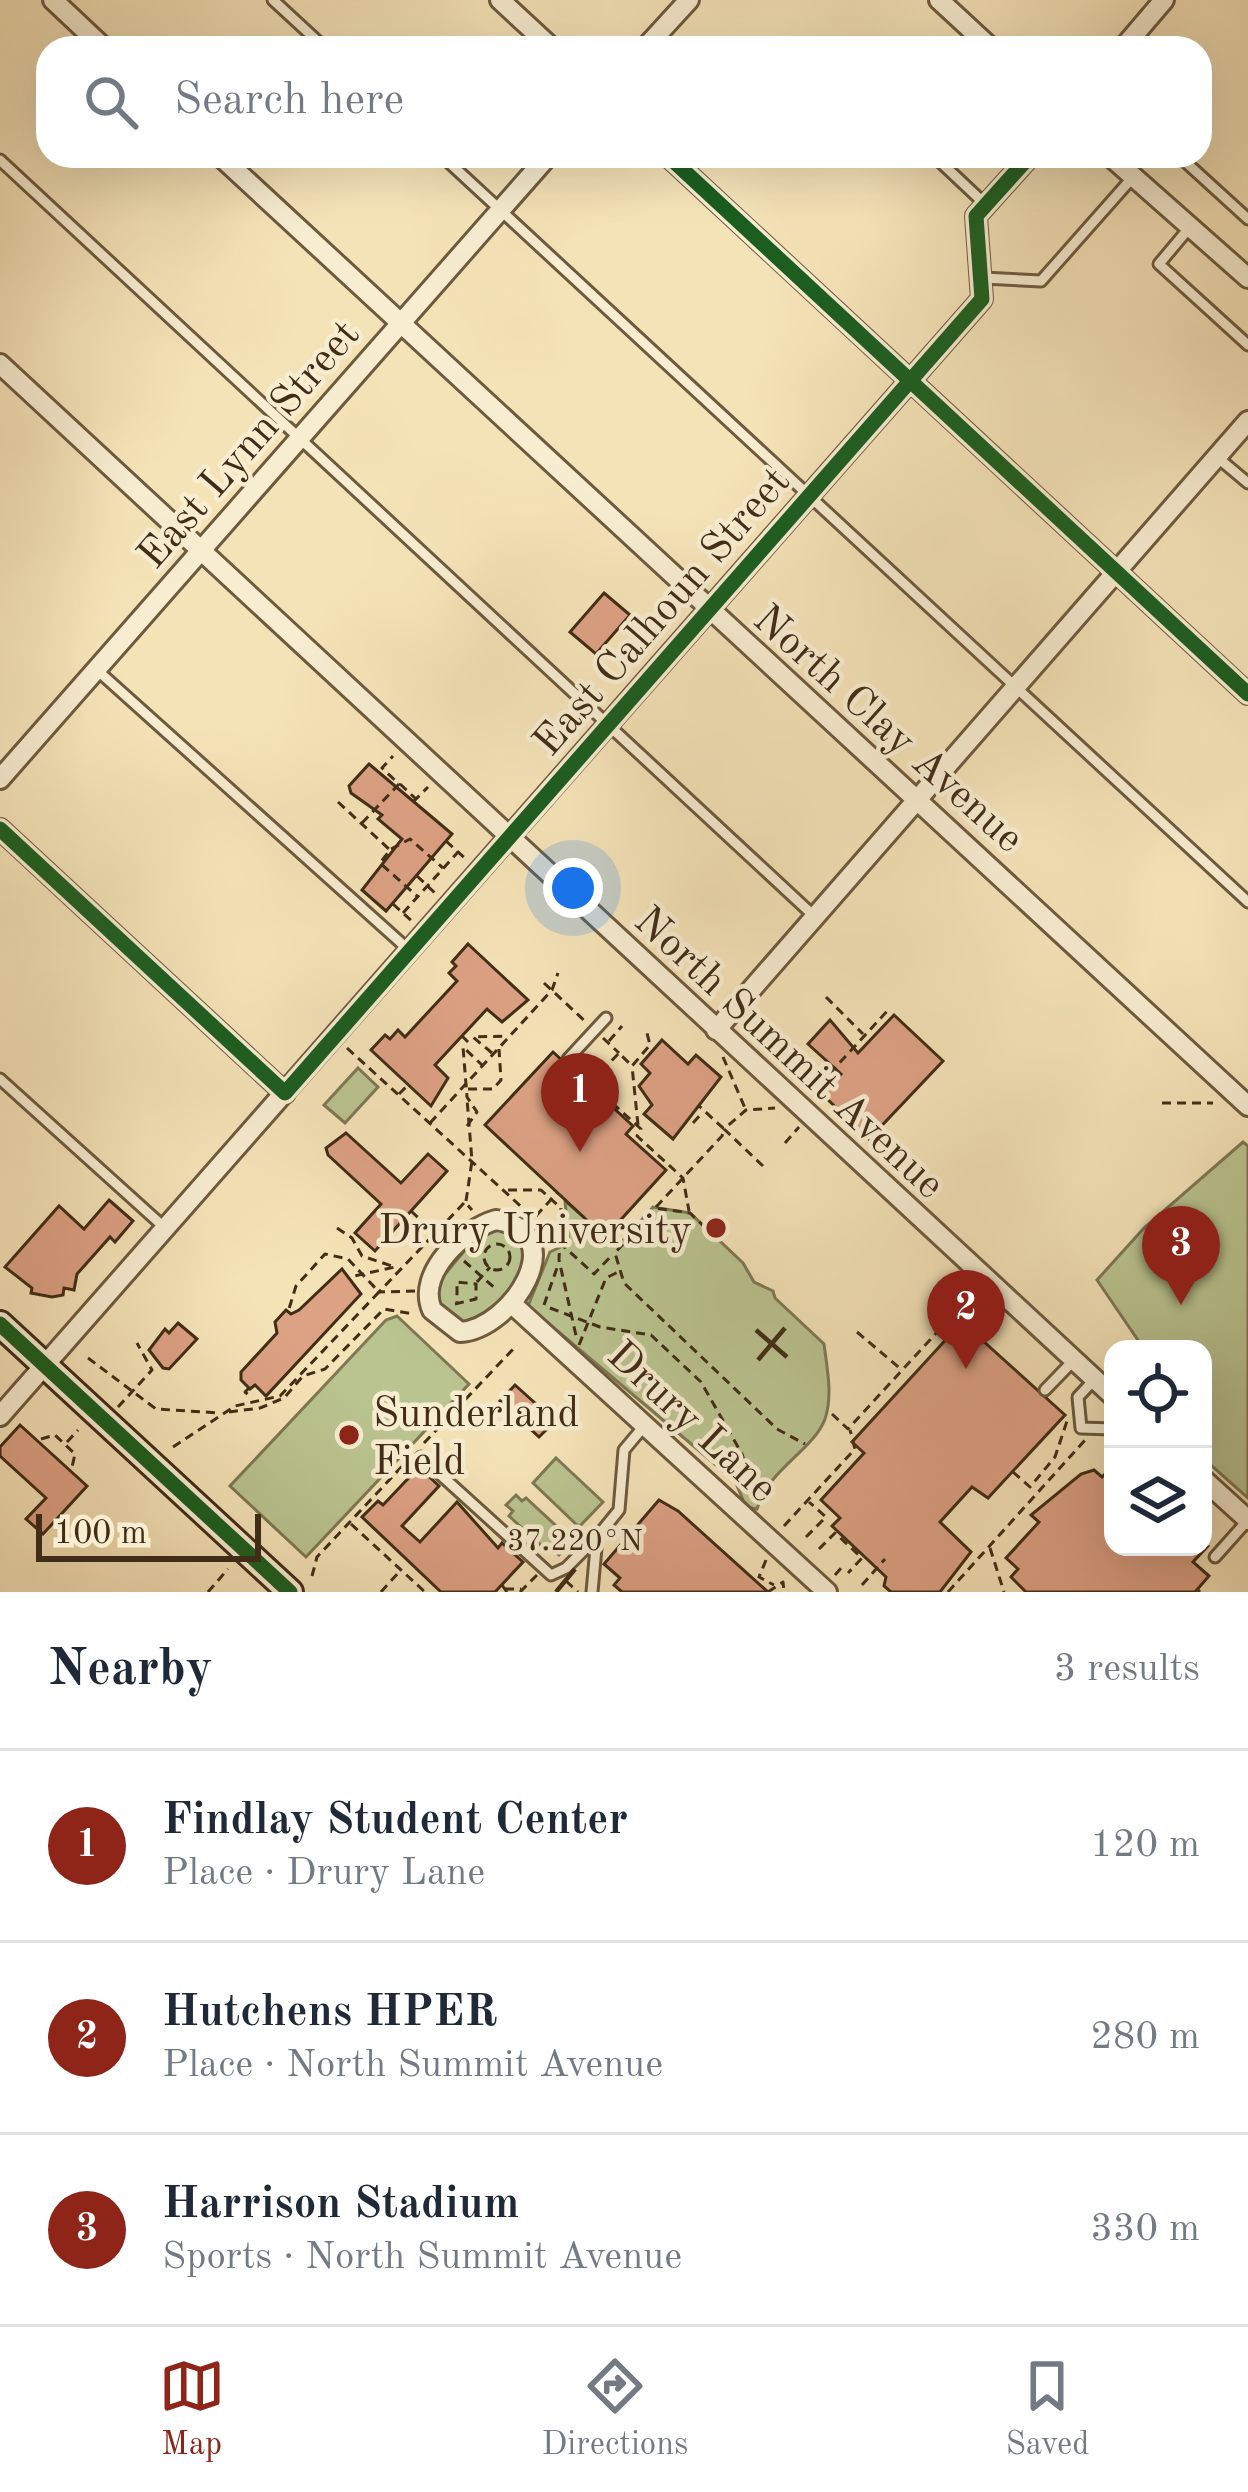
<!DOCTYPE html>
<meta charset="utf-8">
<style>
body{margin:0;font-family:"Old Standard TT",serif;background:#f2f2f3;color:#1f2937}
.controls{position:absolute;right:36px;bottom:36px;display:grid;overflow:hidden;border-radius:24px;box-shadow:0 12px 48px #0002}
.controls button{width:108px;height:108px;display:grid;place-items:center;padding:0;border:0;border-bottom:3px solid #e0e1e3;background:#fff;color:#1f2937;font:60px sans-serif}
.scale{position:absolute;left:36px;bottom:30px;width:225px;box-sizing:border-box;padding-left:12px;border:6px solid #412d17;border-top:0;font-size:33px;line-height:42px;white-space:nowrap;color:#412d17;-webkit-text-stroke:9px #f8edd1;paint-order:stroke}
.you{position:absolute;left:573px;top:888px;width:42px;height:42px;margin:-30px;border:9px solid #fff;border-radius:50%;background:#1a73e8;box-shadow:0 0 0 18px #1a73e833}
.badge{display:grid;place-items:center;width:78px;height:78px;border-radius:50%;background:#8f2418;color:#fff;font-size:39px;font-weight:700}
.pin{position:absolute;translate:-50% -99px;filter:drop-shadow(0 3px 6px #0008)}
.pin::after{content:'';position:absolute;top:63px;width:42px;height:36px;background:inherit;clip-path:polygon(0 0,100% 0,50% 100%)}
.list{margin:0;padding:0;list-style:none}
h2{display:flex;justify-content:space-between;align-items:center;height:156px;margin:0;padding:0 48px;font-size:51px}
h2 small{font-size:39px;font-weight:400;color:#747a83}
.list li{display:grid;grid-template-columns:78px 1fr auto;gap:36px;align-items:center;box-sizing:border-box;height:192px;padding:0 48px;border-top:3px solid #e0e1e3}
.list b{display:block;font-size:45px;white-space:nowrap}
.list p{margin:0;font-size:39px;white-space:nowrap;color:#747a83}
.list em{font-size:39px;font-style:normal;color:#747a83}
.icon{flex:none;width:66px;height:66px;fill:none;stroke:currentColor;stroke-width:2;stroke-linecap:round;stroke-linejoin:round}
.map{position:relative;flex:none;width:1248px;height:1592px;overflow:hidden}
.search{position:absolute;background:#fff;box-shadow:0 12px 48px #0002;left:36px;right:36px;top:36px;height:132px;display:flex;align-items:center;gap:30px;box-sizing:border-box;padding:0 42px;border-radius:36px;color:#747a83;font-size:45px}
.sheet{height:732px;background:#fff}
nav{display:flex;justify-content:space-around;align-items:center;box-sizing:border-box;height:168px;border-top:3px solid #e0e1e3;background:#fff;font-size:33px;color:#747a83}
nav a{display:grid;justify-items:center;gap:6px}
nav .on{color:#8f2418}
.map>svg:first-child{display:block}
.green{fill:#bac490;stroke:#7e7854;stroke-width:3}
.building{fill:#dda184;stroke:#412d17;stroke-width:3}
.lines{fill:none;stroke-linecap:round;stroke-linejoin:round}
.service-casing{stroke:#6e5a3f;stroke-width:15}
.minor-casing{stroke:#6e5a3f;stroke-width:24}
.secondary-casing{stroke:#412d17;stroke-width:30}
.path{stroke:#412d17;stroke-width:3;stroke-dasharray:9 6;stroke-linecap:butt}
.service{stroke:#f8edd1;stroke-width:9}
.minor{stroke:#f8edd1;stroke-width:18}
.secondary{stroke:#f8edd1;stroke-width:24}
.path-bridge{stroke:#412d17;stroke-width:3;stroke-dasharray:9 6;stroke-linecap:butt}
.cycleway-casing{stroke:#f8edd1;stroke-width:22}
.cycleway{stroke:#1b5e20;stroke-width:15}
.ticks{fill:none;stroke:#412d17;stroke-width:4.5}
.poi-dot{fill:#8f2418;stroke:#f8edd1;stroke-width:4.5}
.labels{text-anchor:middle;stroke-width:9;stroke-linejoin:round;paint-order:stroke}
.street-label{font-size:42px;fill:#412d17;stroke:#f8edd1}
.poi-label{font-size:42px;fill:#412d17;stroke:#f8edd1;text-anchor:end}
.ticks-label{font-size:30px;text-anchor:middle;fill:#412d17;stroke:#f8edd1;stroke-width:9;stroke-linejoin:round;paint-order:stroke}
</style>
<div class="map">
<svg width="1248" height="1592" viewBox="0 0 1248 1592">
<rect width="100%" height="100%" fill="#f5e3b8"/>
<filter id="stains"><feTurbulence type="fractalNoise" baseFrequency=".00167" numOctaves="4"/><feColorMatrix values="0 0 0 0 .2 0 0 0 0 .09 0 0 0 0 .02 0 0 0 .5 -.17"/></filter>
<radialGradient id="worn" r=".72"><stop offset=".6" stop-color="#630" stop-opacity="0"/><stop offset="1" stop-color="#630" stop-opacity=".3"/></radialGradient>
<g class="green">
<polygon points="358,1068 378,1087 345,1123 324,1105"/>
<polygon points="1243,1142 1248,1146 1248,1498 1203,1458 1203,1349 1144,1349 1097,1280 1144,1228"/>
<path d="M565,1201L618,1246L653,1207L690,1213L743,1263L754,1282L773,1291L775,1298L824,1344C827,1368 833,1395 825,1419C813,1451 768,1469 757,1509L746,1507L735,1481L528,1306L550,1252L569,1243Z"/>
<path d="M492,1227L512,1230L527,1247C520,1284 497,1313 460,1323L440,1310L435,1286L477,1236Z"/>
<polygon points="397,1316 469,1384 306,1557 230,1486 386,1320"/>
<polygon points="556,1458 603,1502 579,1527 533,1483"/>
<polygon points="516,1495 522,1501 526,1498 565,1534 562,1538 568,1545 559,1555 552,1549 548,1552 509,1516 513,1511 506,1505"/>
</g>
<g class="building">
<polygon points="604,593 630,615 596,654 570,632"/>
<polygon points="369,764 452,834 386,911 362,890 402,839 378,819 382,815 351,793 349,786"/>
<polygon points="468,944 528,1000 502,1022 487,1009 435,1065 448,1078 431,1106 371,1050 385,1035 390,1039 398,1030 405,1037 457,981 449,973 456,966 452,962"/>
<polygon points="894,1015 943,1061 869,1139 822,1094 841,1074 808,1044 830,1020 858,1053"/>
<polygon points="662,1040 688,1064 696,1055 721,1077 673,1139 644,1114 652,1105 639,1086 650,1073 641,1064"/>
<polygon points="553,1052 633,1126 626,1134 666,1170 605,1237 485,1125"/>
<polygon points="346,1133 401,1183 428,1154 447,1171 375,1251 355,1233 381,1204 328,1155 326,1148"/>
<polygon points="109,1200 133,1221 115,1242 110,1237 77,1274 74,1290 64,1288 63,1295 52,1297 31,1293 32,1288 5,1267 59,1206 84,1229"/>
<polygon points="342,1269 361,1294 266,1396 255,1385 250,1389 241,1380 241,1372 277,1333 275,1322 286,1310 291,1314 299,1310"/>
<polygon points="962,1322 1065,1415 988,1498 972,1487 940,1522 971,1552 940,1592 891,1592 884,1586 886,1577 832,1526 840,1518 821,1500 864,1453 852,1442"/>
<polygon points="178,1323 197,1339 169,1369 163,1368 149,1350 165,1329 169,1333"/>
<polygon points="515,1385 555,1421 539,1437 500,1401"/>
<polygon points="20,1425 87,1486 43,1534 26,1519 46,1498 0,1456 0,1447"/>
<polygon points="1113,1466 1113,1547 1207,1547 1193,1562 1209,1576 1195,1592 1026,1592 1011,1577 1018,1569 1006,1558 1039,1522 1031,1515 1081,1474 1094,1470 1102,1477"/>
<polygon points="419,1467 439,1486 402,1526 420,1542 457,1502 498,1548 502,1543 523,1562 495,1592 441,1592 362,1517 378,1501 383,1505"/>
<polygon points="659,1500 678,1511 768,1592 622,1592 614,1585 620,1578 604,1564"/>
</g>
<g class="lines">
<defs>
<g id="service">
<polyline points="273,0 325,48"/>
<polyline points="442,156 1248,902"/>
<polyline points="934,156 986,205"/>
<polyline points="1179,156 1248,219"/>
<polyline points="0,160 814,916"/>
<polyline points="1190,227 1159,264 1248,345"/>
<polyline points="983,278 1041,281 1133,177"/>
<polyline points="1217,457 1248,483"/>
<polyline points="97,670 410,951"/>
<polyline points="568,1059 606,1018"/>
<polyline points="0,1079 165,1228"/>
<polyline points="1095,1379 1078,1397 1081,1428 1113,1429"/>
<polyline points="1045,1390 1074,1360"/>
<polyline points="421,1457 551,1575 566,1568 597,1537"/>
<polyline points="1215,1557 1248,1520"/>
<polyline points="592,1592 597,1537 619,1510 624,1450 645,1425"/>
</g>
<g id="minor">
<polyline points="53,0 104,48"/>
<polyline points="500,0 552,48"/>
<polyline points="939,0 991,48"/>
<polyline points="645,48 689,0"/>
<polyline points="1123,48 1164,0"/>
<polyline points="220,156 1248,1106"/>
<polyline points="668,156 1248,694"/>
<polyline points="1110,156 1248,278"/>
<polyline points="0,364 1113,1396"/>
<polyline points="0,779 548,156"/>
<polyline points="0,829 285,1093"/>
<polyline points="716,1030 1248,421"/>
<path d="M496,1220C574,1232 512,1329 460,1332L432,1310C416,1273 464,1229 496,1220Z"/>
<polyline points="511,1303 827,1592"/>
<polyline points="0,1416 982,299 976,216 1030,156"/>
<polyline points="1203,1479 1248,1520"/>
</g>
<polyline id="secondary" points="0,1324 290,1592"/>
</defs>
<use href="#service" class="service-casing"/>
<use href="#minor" class="minor-casing"/>
<use href="#secondary" class="secondary-casing"/>
<g class="path">
<polyline points="400,784 416,799"/>
<polyline points="338,802 390,850 380,863 418,897"/>
<polyline points="413,802 428,787"/>
<polyline points="362,823 399,784 382,768 393,756"/>
<polyline points="446,841 468,861"/>
<polyline points="391,849 410,839 443,868"/>
<polyline points="417,876 437,895"/>
<polyline points="393,904 413,922"/>
<polyline points="403,913 458,852"/>
<polyline points="544,983 587,1023"/>
<polyline points="826,997 863,1034"/>
<polyline points="462,1036 468,1042"/>
<polyline points="603,1038 619,1053"/>
<polyline points="609,1041 622,1026"/>
<polyline points="347,1048 526,1211"/>
<polyline points="492,1053 473,1037 508,1036"/>
<polyline points="723,1057 745,1108"/>
<polyline points="800,1081 832,1071 890,1008"/>
<polyline points="591,1082 619,1053 630,1064"/>
<polyline points="590,1083 641,1129 637,1136 683,1178 689,1211"/>
<polyline points="468,1089 493,1089 501,1080 499,1049"/>
<polyline points="399,1094 408,1085"/>
<polyline points="1162,1103 1213,1103"/>
<polyline points="430,1123 552,990 558,973"/>
<polyline points="693,1123 703,1112"/>
<polyline points="638,1125 632,1066 650,1045 646,1029"/>
<polyline points="467,1126 477,1112 467,1097 463,1047 482,1065"/>
<polyline points="785,1143 799,1127"/>
<polyline points="763,1166 724,1129 746,1110 775,1108"/>
<polyline points="508,1190 541,1190 561,1208 559,1260 577,1340"/>
<polyline points="466,1201 472,1161 467,1099"/>
<polyline points="656,1207 722,1136 724,1129 698,1105"/>
<polyline points="411,1211 440,1238"/>
<polyline points="537,1222 594,1274 613,1254"/>
<polyline points="337,1228 352,1238 362,1256 395,1267 350,1277"/>
<polyline points="727,1233 719,1241 690,1213 655,1208 615,1253 624,1283 777,1429 805,1444"/>
<circle cx="497" cy="1257" r="13"/>
<polyline points="464,1261 497,1290"/>
<polyline points="965,1280 966,1300"/>
<polyline points="477,1282 490,1267"/>
<polyline points="415,1291 379,1292 465,1202 472,1210"/>
<polyline points="455,1304 476,1299 476,1284 457,1282 457,1302"/>
<polyline points="544,1305 558,1265"/>
<polyline points="550,1308 600,1327 651,1335 701,1382 742,1454 753,1489"/>
<polyline points="857,1332 902,1370"/>
<polyline points="579,1345 606,1278 618,1272"/>
<polyline points="88,1358 156,1409 220,1413"/>
<polyline points="249,1388 245,1392 252,1398"/>
<polyline points="118,1407 152,1370 137,1343"/>
<polyline points="229,1412 260,1408 284,1398 303,1376 325,1369 384,1309 414,1314"/>
<polyline points="832,1414 848,1429 974,1292"/>
<polyline points="41,1439 55,1435 75,1454 72,1467"/>
<polyline points="67,1442 78,1430"/>
<polyline points="424,1443 517,1345"/>
<polyline points="173,1447 235,1406 280,1396 379,1292 348,1259 325,1254 296,1286 288,1312"/>
<polyline points="1013,1472 1030,1487 1055,1457 1067,1421"/>
<polyline points="351,1524 425,1592"/>
<polyline points="784,1526 855,1449 850,1430"/>
<polyline points="806,1537 826,1517 809,1502"/>
<polyline points="990,1548 1004,1592"/>
<polyline points="819,1549 835,1533 862,1558 848,1573"/>
<polyline points="766,1560 759,1577 774,1585"/>
<polyline points="835,1575 842,1567"/>
<polyline points="312,1576 317,1557 409,1459"/>
<polyline points="566,1581 578,1592"/>
<polyline points="502,1585 507,1592"/>
<polyline points="862,1585 885,1559"/>
<polyline points="505,1589 521,1589"/>
<polyline points="1197,1589 1200,1592"/>
<polyline points="208,1592 228,1569"/>
<polyline points="381,1592 399,1572"/>
<polyline points="520,1592 537,1575"/>
<polyline points="768,1592 783,1582 784,1592"/>
<polyline points="948,1592 1086,1439"/>
</g>
<use href="#service" class="service"/>
<use href="#minor" class="minor"/>
<use href="#secondary" class="secondary"/>
<polyline class="path-bridge" points="536,1216 557,1193"/>
<defs>
<g id="cycleway">
<polyline points="668,156 1248,694"/>
<polyline points="0,829 285,1093 982,299 976,216 1030,156"/>
<polyline points="0,1324 290,1592"/>
</g>
</defs>
<use href="#cycleway" class="cycleway-casing"/>
<use href="#cycleway" class="cycleway"/>
</g>
<path class="ticks" d="M756,1330L787,1357M758,1360L785,1328M556,1592L575,1569"/>
<g class="poi-dot">
<circle cx="716" cy="1228" r="12"/>
<circle cx="349" cy="1435" r="12"/>
</g>
<g class="labels">
<g class="street-label">
<text transform="translate(247 443) rotate(-49)" y="15">East Lynn Street</text>
<text transform="translate(660 610) rotate(-49)" y="15">East Calhoun Street</text>
<text transform="translate(890 727) rotate(42)" y="15">North Clay Avenue</text>
<text transform="translate(791 1051) rotate(43)" y="15">North Summit Avenue</text>
<text transform="translate(694 1420) rotate(43)" y="15">Drury Lane</text>
</g>
<g class="poi-label">
<text x="692" y="1243">Drury University</text>
<text x="373" y="1426" text-anchor="start">Sunderland<tspan x="373" dy="48">Field</tspan></text>
</g>
</g>
<g class="ticks-label">
<text x="575" y="1550">37.220°N</text>
</g>
<rect width="100%" height="100%" filter="url(#stains)"/>
<rect width="100%" height="100%" fill="url(#worn)"/>
</svg>
<div class="controls">
<button><svg class="icon" aria-label="locate" viewBox="0 0 24 24"><circle cx="12" cy="12" r="6"/><path d="M12 2v4M12 18v4M2 12h4M18 12h4"/></svg></button>
<button><svg class="icon" aria-label="layers" viewBox="0 0 24 24"><path d="M12 4l9 5-9 5-9-5zM3 14l9 5 9-5"/></svg></button>
</div>
<div class="scale">100 m</div>
<div class="you"></div>
<div class="pin badge" style="left:580px;top:1152px">1</div>
<div class="pin badge" style="left:966px;top:1369px">2</div>
<div class="pin badge" style="left:1181px;top:1305px">3</div>
<div class="search"><svg class="icon" aria-label="search" viewBox="0 0 24 24"><circle cx="10" cy="10" r="6"/><path d="M15 15l6 6"/></svg>Search here</div>
</div>
<section class="sheet">
<h2>Nearby<small>3 results</small></h2>
<ul class="list">
<li><span class="badge">1</span><div><b>Findlay Student Center</b><p>Place · Drury Lane</p></div><em>120 m</em></li>
<li><span class="badge">2</span><div><b>Hutchens HPER</b><p>Place · North Summit Avenue</p></div><em>280 m</em></li>
<li><span class="badge">3</span><div><b>Harrison Stadium</b><p>Sports · North Summit Avenue</p></div><em>330 m</em></li>
</ul>
</section>
<nav>
<a class="on"><svg class="icon" aria-label="map" viewBox="0 0 24 24"><path d="M3 6l6-2 6 2 6-2v14l-6 2-6-2-6 2zM9 4v14M15 6v14"/></svg>Map</a>
<a><svg class="icon" aria-label="directions" viewBox="0 0 24 24"><path d="M12 3l9 9-9 9-9-9zM9 14v-3h6M13 9l2 2-2 2"/></svg>Directions</a>
<a><svg class="icon" aria-label="saved" viewBox="0 0 24 24"><path d="M7 4h10v16l-5-4-5 4z"/></svg>Saved</a>
</nav>
